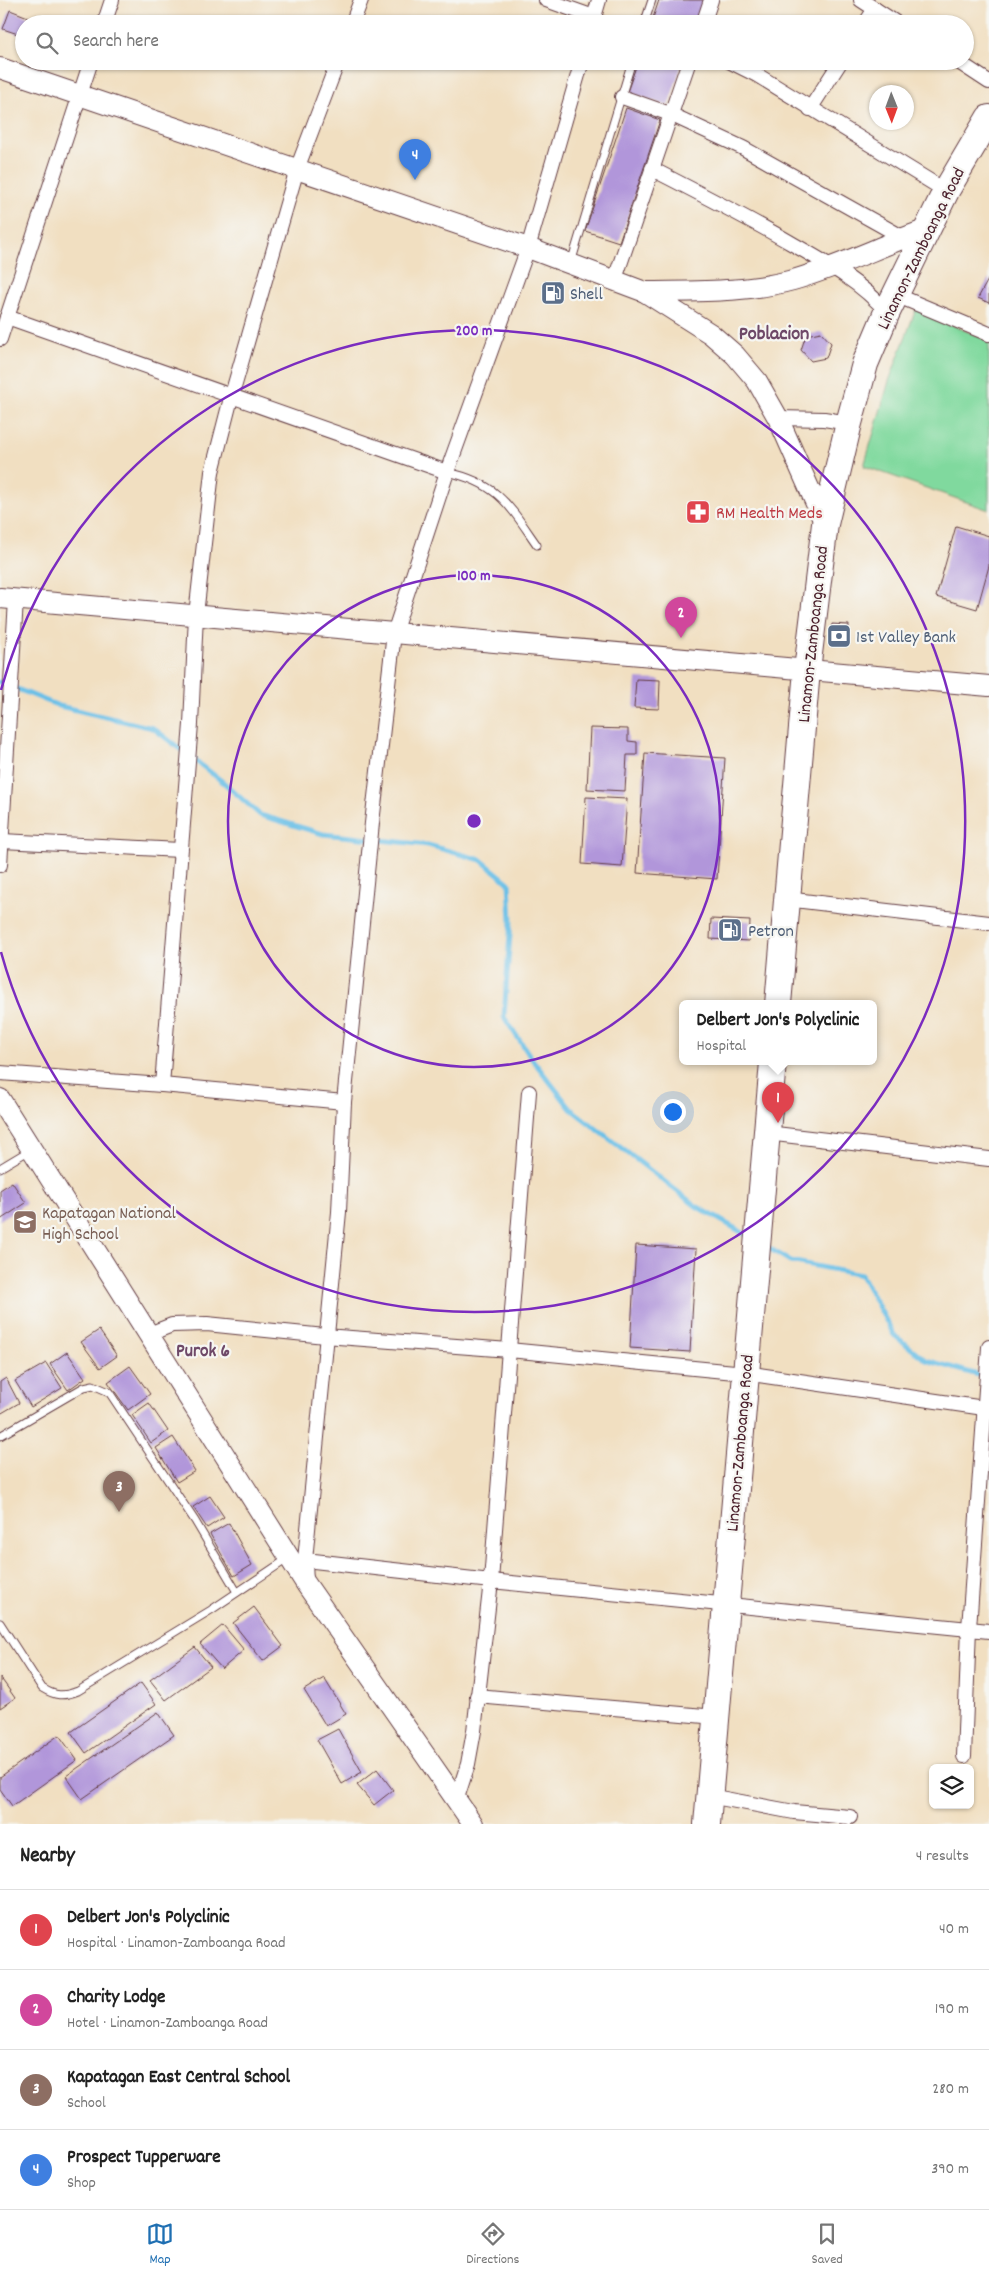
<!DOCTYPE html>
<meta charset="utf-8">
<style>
body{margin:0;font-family:Dekko,sans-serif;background:#f6f6f6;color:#222}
.controls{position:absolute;right:15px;bottom:15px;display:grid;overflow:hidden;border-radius:8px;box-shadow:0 1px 4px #0004}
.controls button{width:45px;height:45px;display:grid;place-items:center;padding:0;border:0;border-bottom:1px solid #e0e0e0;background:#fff;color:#222;font:25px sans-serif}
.compass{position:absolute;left:869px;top:85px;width:45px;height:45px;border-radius:50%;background:#fff;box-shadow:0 1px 4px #0004;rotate:179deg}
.you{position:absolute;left:672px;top:1111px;width:18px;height:18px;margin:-12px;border:4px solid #fff;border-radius:50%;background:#1a73e8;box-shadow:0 0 0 8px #1a73e833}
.badge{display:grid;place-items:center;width:32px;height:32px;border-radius:50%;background:#1f6fb2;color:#fff;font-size:16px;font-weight:700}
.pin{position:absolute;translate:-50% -41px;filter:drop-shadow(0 1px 2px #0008)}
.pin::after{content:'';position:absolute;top:26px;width:18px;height:15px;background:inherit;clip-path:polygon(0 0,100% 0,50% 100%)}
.popup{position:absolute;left:679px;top:1000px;width:198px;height:65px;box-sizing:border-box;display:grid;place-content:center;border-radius:8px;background:#fff;filter:drop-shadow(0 1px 4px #0005);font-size:16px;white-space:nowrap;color:#767676}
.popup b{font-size:19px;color:#222}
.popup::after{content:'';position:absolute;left:50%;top:100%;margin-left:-10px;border:10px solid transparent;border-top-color:#fff}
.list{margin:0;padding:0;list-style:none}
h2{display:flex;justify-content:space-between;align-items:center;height:65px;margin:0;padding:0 20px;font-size:21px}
h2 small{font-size:16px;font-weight:400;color:#767676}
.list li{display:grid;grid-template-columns:32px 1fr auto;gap:15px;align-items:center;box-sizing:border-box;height:80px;padding:0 20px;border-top:1px solid #e0e0e0}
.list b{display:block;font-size:19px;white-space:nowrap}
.list p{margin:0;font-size:16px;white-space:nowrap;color:#767676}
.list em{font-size:16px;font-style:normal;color:#767676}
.icon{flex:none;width:28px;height:28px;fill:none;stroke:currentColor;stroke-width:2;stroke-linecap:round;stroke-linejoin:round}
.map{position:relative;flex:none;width:989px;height:1824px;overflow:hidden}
.search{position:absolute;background:#fff;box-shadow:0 1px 4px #0004;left:15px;right:15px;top:15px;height:55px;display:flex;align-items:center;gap:12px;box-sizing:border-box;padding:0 18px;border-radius:28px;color:#767676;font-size:19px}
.sheet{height:385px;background:#fff}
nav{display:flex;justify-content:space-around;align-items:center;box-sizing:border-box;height:70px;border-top:1px solid #e0e0e0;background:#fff;font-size:14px;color:#767676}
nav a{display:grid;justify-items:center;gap:2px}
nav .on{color:#1f6fb2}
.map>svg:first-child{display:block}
.green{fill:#80d99e;stroke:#657c64}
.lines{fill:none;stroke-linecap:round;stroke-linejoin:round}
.stream{stroke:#6bc0e7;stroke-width:5}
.building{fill:#b196da}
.lane-casing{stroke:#633c42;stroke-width:9}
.street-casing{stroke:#633c42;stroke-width:16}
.secondary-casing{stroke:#633c42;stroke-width:22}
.highway-casing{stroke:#633c42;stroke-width:28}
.lane{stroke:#fff;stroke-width:7}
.street{stroke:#fff;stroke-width:14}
.secondary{stroke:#fff;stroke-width:20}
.highway{stroke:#fff;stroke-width:26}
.ring{fill:none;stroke:#7b2cbf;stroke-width:2.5}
.labels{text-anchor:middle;stroke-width:4.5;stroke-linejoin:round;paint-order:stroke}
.street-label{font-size:18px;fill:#4a1f2b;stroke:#f6f6f2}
.service-label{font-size:18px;fill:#4e5e75;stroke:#f6f6f2;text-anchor:start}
.health-label{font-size:18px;fill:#be3a42;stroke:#f6f6f2;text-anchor:start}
.education-label{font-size:18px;fill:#785e54;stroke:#f6f6f2;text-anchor:start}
.neighbourhood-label{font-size:19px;font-weight:bold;fill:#6e4968;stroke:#f6f6f2}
.quarter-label{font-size:20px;font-weight:bold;fill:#6e4968;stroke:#f6f6f2}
.centre{fill:#7b2cbf;stroke:#f6f6f2;stroke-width:2.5}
.ring-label{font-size:15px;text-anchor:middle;font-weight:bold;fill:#7b2cbf;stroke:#f6f6f2;stroke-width:4.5;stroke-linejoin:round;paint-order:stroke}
</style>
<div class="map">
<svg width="989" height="1824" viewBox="0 0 989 1824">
<rect width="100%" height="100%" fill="#f6f6f2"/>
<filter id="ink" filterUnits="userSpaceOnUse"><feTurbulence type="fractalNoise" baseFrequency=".02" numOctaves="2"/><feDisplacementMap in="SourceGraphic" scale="10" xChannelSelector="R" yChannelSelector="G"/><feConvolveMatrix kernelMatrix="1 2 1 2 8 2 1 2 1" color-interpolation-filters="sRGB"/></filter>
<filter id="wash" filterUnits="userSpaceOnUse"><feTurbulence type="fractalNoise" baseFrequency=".0096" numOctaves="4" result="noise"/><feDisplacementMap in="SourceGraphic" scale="20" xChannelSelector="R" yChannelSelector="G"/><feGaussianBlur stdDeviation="1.12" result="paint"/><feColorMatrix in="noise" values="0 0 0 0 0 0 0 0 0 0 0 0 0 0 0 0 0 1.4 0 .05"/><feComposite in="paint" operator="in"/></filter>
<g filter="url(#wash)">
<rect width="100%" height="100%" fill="#f1dfc1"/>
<polygon class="green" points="916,309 989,341 989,510 864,466 889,381"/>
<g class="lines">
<g class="stream">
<polyline points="0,682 59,706 153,728 223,782 260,815 323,834 428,845 481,860 509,883 511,921 504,1017 532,1059 571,1109 696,1206 750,1237"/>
<polyline points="764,1245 790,1261 861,1275 894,1335 926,1360 985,1377"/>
</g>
</g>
<g id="blocks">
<g class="building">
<polygon points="659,0 705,0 697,24 651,24"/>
<polygon points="10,10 28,17 21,35 3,29"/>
<polygon points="638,61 683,61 668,106 627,92"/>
<polygon points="626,108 660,120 619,242 585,231"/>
<polygon points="989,278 989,303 978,298"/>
<polygon points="821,332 831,343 826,358 811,361 801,350 806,335"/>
<polygon points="956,526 989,536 989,566 977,609 936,597"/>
<polygon points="832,624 849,625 847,646 830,644"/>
<polygon points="636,679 660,680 659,709 634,708"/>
<polygon points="590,728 628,729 628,741 637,742 637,755 627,755 625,791 587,789"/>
<polygon points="645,753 725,758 717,879 637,873"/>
<polygon points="586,797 627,799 622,867 582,864"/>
<polygon points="711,919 750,921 749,941 710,939"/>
<polygon points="12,1182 26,1203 0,1220 0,1190"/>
<polygon points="636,1245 696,1249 690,1352 630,1348"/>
<polygon points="99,1330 117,1356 100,1368 81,1342"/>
<polygon points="67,1352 85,1378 68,1390 50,1364"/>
<polygon points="46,1363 62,1388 31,1407 15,1381"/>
<polygon points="130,1366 150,1394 128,1410 108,1382"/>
<polygon points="6,1378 19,1403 0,1414 0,1382"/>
<polygon points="149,1403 168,1431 151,1443 132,1415"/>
<polygon points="173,1437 195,1471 177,1482 156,1448"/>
<polygon points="210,1496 224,1517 207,1528 193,1507"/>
<polygon points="229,1523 252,1565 234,1576 210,1534"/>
<polygon points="254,1607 283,1646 263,1661 233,1623"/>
<polygon points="223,1625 244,1650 222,1669 200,1644"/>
<polygon points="195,1647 211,1667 166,1700 150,1680"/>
<polygon points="0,1677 15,1698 0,1708"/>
<polygon points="324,1678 346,1714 326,1726 304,1690"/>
<polygon points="141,1683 156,1704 86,1753 71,1732"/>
<polygon points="158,1712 174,1735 82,1799 66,1776"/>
<polygon points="338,1729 362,1772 342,1784 317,1740"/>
<polygon points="59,1735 77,1760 12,1806 0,1789 0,1777"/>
<polygon points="377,1769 393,1790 374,1805 357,1785"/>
</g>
</g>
</g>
<g filter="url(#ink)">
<use href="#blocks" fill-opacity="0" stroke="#633c42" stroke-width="1"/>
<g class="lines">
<defs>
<g id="lane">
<polyline points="594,17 616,24"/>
<polyline points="644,24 652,0"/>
<polyline points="571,263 632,61"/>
<path d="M447,472C498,483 509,505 537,545"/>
<polyline points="0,1168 30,1150"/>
<polyline points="0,1436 84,1387 93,1385 109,1392 195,1521 237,1592"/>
<path d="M0,1623L42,1688C55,1696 63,1697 78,1691L211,1610L287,1559"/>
</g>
<g id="street">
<polyline points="546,0 594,17"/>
<polyline points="861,0 898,24"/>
<polyline points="104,24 112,0"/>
<polyline points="352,24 361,0"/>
<polyline points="592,24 599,0"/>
<polyline points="703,24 711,0"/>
<polyline points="865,24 875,9"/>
<polyline points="729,61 757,75 946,191"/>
<polyline points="957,61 989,82"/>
<polyline points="622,97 670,114 743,148 904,238"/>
<polyline points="810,109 841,61"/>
<path d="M652,169C699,193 746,217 791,243C826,263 861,282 887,312"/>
<polyline points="615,279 689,61"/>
<polyline points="896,295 989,334"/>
<polyline points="7,317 447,472"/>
<polyline points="0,339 91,61"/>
<polyline points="778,418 824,419 849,423"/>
<polyline points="2,841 180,850"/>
<polyline points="0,865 16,600"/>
<polyline points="786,899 989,923"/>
<polyline points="0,1073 162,1085 344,1102"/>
<polyline points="162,1085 191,724 196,615 212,472 231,398 297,169 338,61"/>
<polyline points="767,1133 989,1159"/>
<polyline points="149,1334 172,1325 207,1324 325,1336 509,1350 745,1373 984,1408"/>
<polyline points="305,1560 491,1581 989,1631"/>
<polyline points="306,1583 305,1560 339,1212 344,1102 372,823 394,633 447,472 528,248 582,61"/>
<polyline points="477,1696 716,1717"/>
<polyline points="964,1756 969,1628 989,1347"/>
<polyline points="709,1796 794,1812 850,1817"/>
<polyline points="457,1798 468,1764 474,1731 491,1581 529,1092"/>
</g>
<g id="secondary">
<polyline points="0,68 528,248 645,292 711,334 735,355 757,381 778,418 825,524"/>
<path d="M645,292C694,291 745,293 793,280C839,267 882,245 928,229"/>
<polyline points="0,598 989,686"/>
<polyline points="0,1099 306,1584 473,1824"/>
</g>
<g id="highway">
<polyline points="778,1004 807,670 825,524 849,423 865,364 887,312 946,191 989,118"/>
<polyline points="707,1824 773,1062"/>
</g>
</defs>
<use href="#lane" class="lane-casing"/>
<use href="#street" class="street-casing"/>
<use href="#secondary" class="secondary-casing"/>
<use href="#highway" class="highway-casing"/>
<use href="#lane" class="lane"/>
<use href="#street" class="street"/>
<use href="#secondary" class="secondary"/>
<use href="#highway" class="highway"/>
</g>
</g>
<g class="ring">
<circle cx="474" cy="821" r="246"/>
<path d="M1 690A491 491 0 1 1 1 952"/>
</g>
<defs>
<symbol id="fuel-square" viewBox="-11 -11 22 22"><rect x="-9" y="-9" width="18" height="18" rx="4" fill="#5c6f8a" stroke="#f6f6f2"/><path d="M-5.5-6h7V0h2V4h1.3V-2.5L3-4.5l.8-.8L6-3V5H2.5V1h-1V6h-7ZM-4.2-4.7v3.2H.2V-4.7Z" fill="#fff"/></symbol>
<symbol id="pharmacy-square" viewBox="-11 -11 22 22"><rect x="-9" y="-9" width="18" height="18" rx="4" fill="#e0444e" stroke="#f6f6f2"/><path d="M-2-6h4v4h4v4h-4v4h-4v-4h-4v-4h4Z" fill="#fff"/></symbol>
<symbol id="bank-square" viewBox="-11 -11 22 22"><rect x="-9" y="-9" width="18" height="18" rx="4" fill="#5c6f8a" stroke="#f6f6f2"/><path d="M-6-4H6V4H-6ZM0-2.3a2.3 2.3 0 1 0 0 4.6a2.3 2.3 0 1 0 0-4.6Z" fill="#fff"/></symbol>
<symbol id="school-square" viewBox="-11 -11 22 22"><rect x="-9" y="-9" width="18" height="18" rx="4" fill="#8d6e63" stroke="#f6f6f2"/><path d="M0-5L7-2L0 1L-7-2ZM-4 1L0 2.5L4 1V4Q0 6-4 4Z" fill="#fff"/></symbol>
</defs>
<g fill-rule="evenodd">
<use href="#fuel-square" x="539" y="279" width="28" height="28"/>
<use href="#pharmacy-square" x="684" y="498" width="28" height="28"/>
<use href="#bank-square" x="825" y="622" width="28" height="28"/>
<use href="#fuel-square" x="716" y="916" width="28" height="28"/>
<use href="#school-square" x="11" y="1208" width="28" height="28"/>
</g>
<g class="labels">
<g class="street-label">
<text transform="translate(920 248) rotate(-64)" y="6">Linamon-Zamboanga Road</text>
<text transform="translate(812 634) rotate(-84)" y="6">Linamon-Zamboanga Road</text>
<text transform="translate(739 1443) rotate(-85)" y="6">Linamon-Zamboanga Road</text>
</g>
<g class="service-label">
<text x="570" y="299">Shell</text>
<text x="856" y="642">1st Valley Bank</text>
<text x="748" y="936">Petron</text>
</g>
<g class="health-label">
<text x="716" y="518">RM Health Meds</text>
</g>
<g class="education-label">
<text x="42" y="1218">Kapatagan National<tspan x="42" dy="21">High School</tspan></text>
</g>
<g class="neighbourhood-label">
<text x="203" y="1356">Purok 6</text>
</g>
<g class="quarter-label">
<text x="774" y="339">Poblacion</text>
</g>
</g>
<circle cx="474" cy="821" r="8" class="centre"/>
<g class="ring-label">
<text x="474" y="335">200 m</text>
<text x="474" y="580">100 m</text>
</g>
</svg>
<div class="controls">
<button><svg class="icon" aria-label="layers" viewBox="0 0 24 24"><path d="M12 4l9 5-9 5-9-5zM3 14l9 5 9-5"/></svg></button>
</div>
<svg class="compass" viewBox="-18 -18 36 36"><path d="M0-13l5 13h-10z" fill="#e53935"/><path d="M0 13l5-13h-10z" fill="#767676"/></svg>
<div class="you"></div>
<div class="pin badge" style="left:778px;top:1123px;background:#e0444e">1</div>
<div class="popup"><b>Delbert Jon's Polyclinic</b>Hospital</div>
<div class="pin badge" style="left:681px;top:638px;background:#d1479c">2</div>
<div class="pin badge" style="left:119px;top:1512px;background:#8d6e63">3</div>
<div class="pin badge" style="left:415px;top:180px;background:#3f7fe0">4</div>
<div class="search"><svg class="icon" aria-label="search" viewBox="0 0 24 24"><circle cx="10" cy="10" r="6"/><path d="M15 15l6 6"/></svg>Search here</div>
</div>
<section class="sheet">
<h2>Nearby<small>4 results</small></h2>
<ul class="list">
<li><span class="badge" style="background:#e0444e">1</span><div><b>Delbert Jon's Polyclinic</b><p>Hospital · Linamon-Zamboanga Road</p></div><em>40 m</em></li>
<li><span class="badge" style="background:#d1479c">2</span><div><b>Charity Lodge</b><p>Hotel · Linamon-Zamboanga Road</p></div><em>190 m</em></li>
<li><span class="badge" style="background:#8d6e63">3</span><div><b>Kapatagan East Central School</b><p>School</p></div><em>280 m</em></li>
<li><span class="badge" style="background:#3f7fe0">4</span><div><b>Prospect Tupperware</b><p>Shop</p></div><em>390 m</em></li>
</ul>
</section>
<nav>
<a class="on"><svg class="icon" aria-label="map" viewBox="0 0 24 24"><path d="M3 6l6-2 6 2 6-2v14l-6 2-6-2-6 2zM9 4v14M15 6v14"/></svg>Map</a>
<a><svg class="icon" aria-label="directions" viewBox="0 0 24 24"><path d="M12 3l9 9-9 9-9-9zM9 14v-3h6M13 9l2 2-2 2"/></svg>Directions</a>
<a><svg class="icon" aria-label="saved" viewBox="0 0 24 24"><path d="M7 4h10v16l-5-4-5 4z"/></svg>Saved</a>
</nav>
